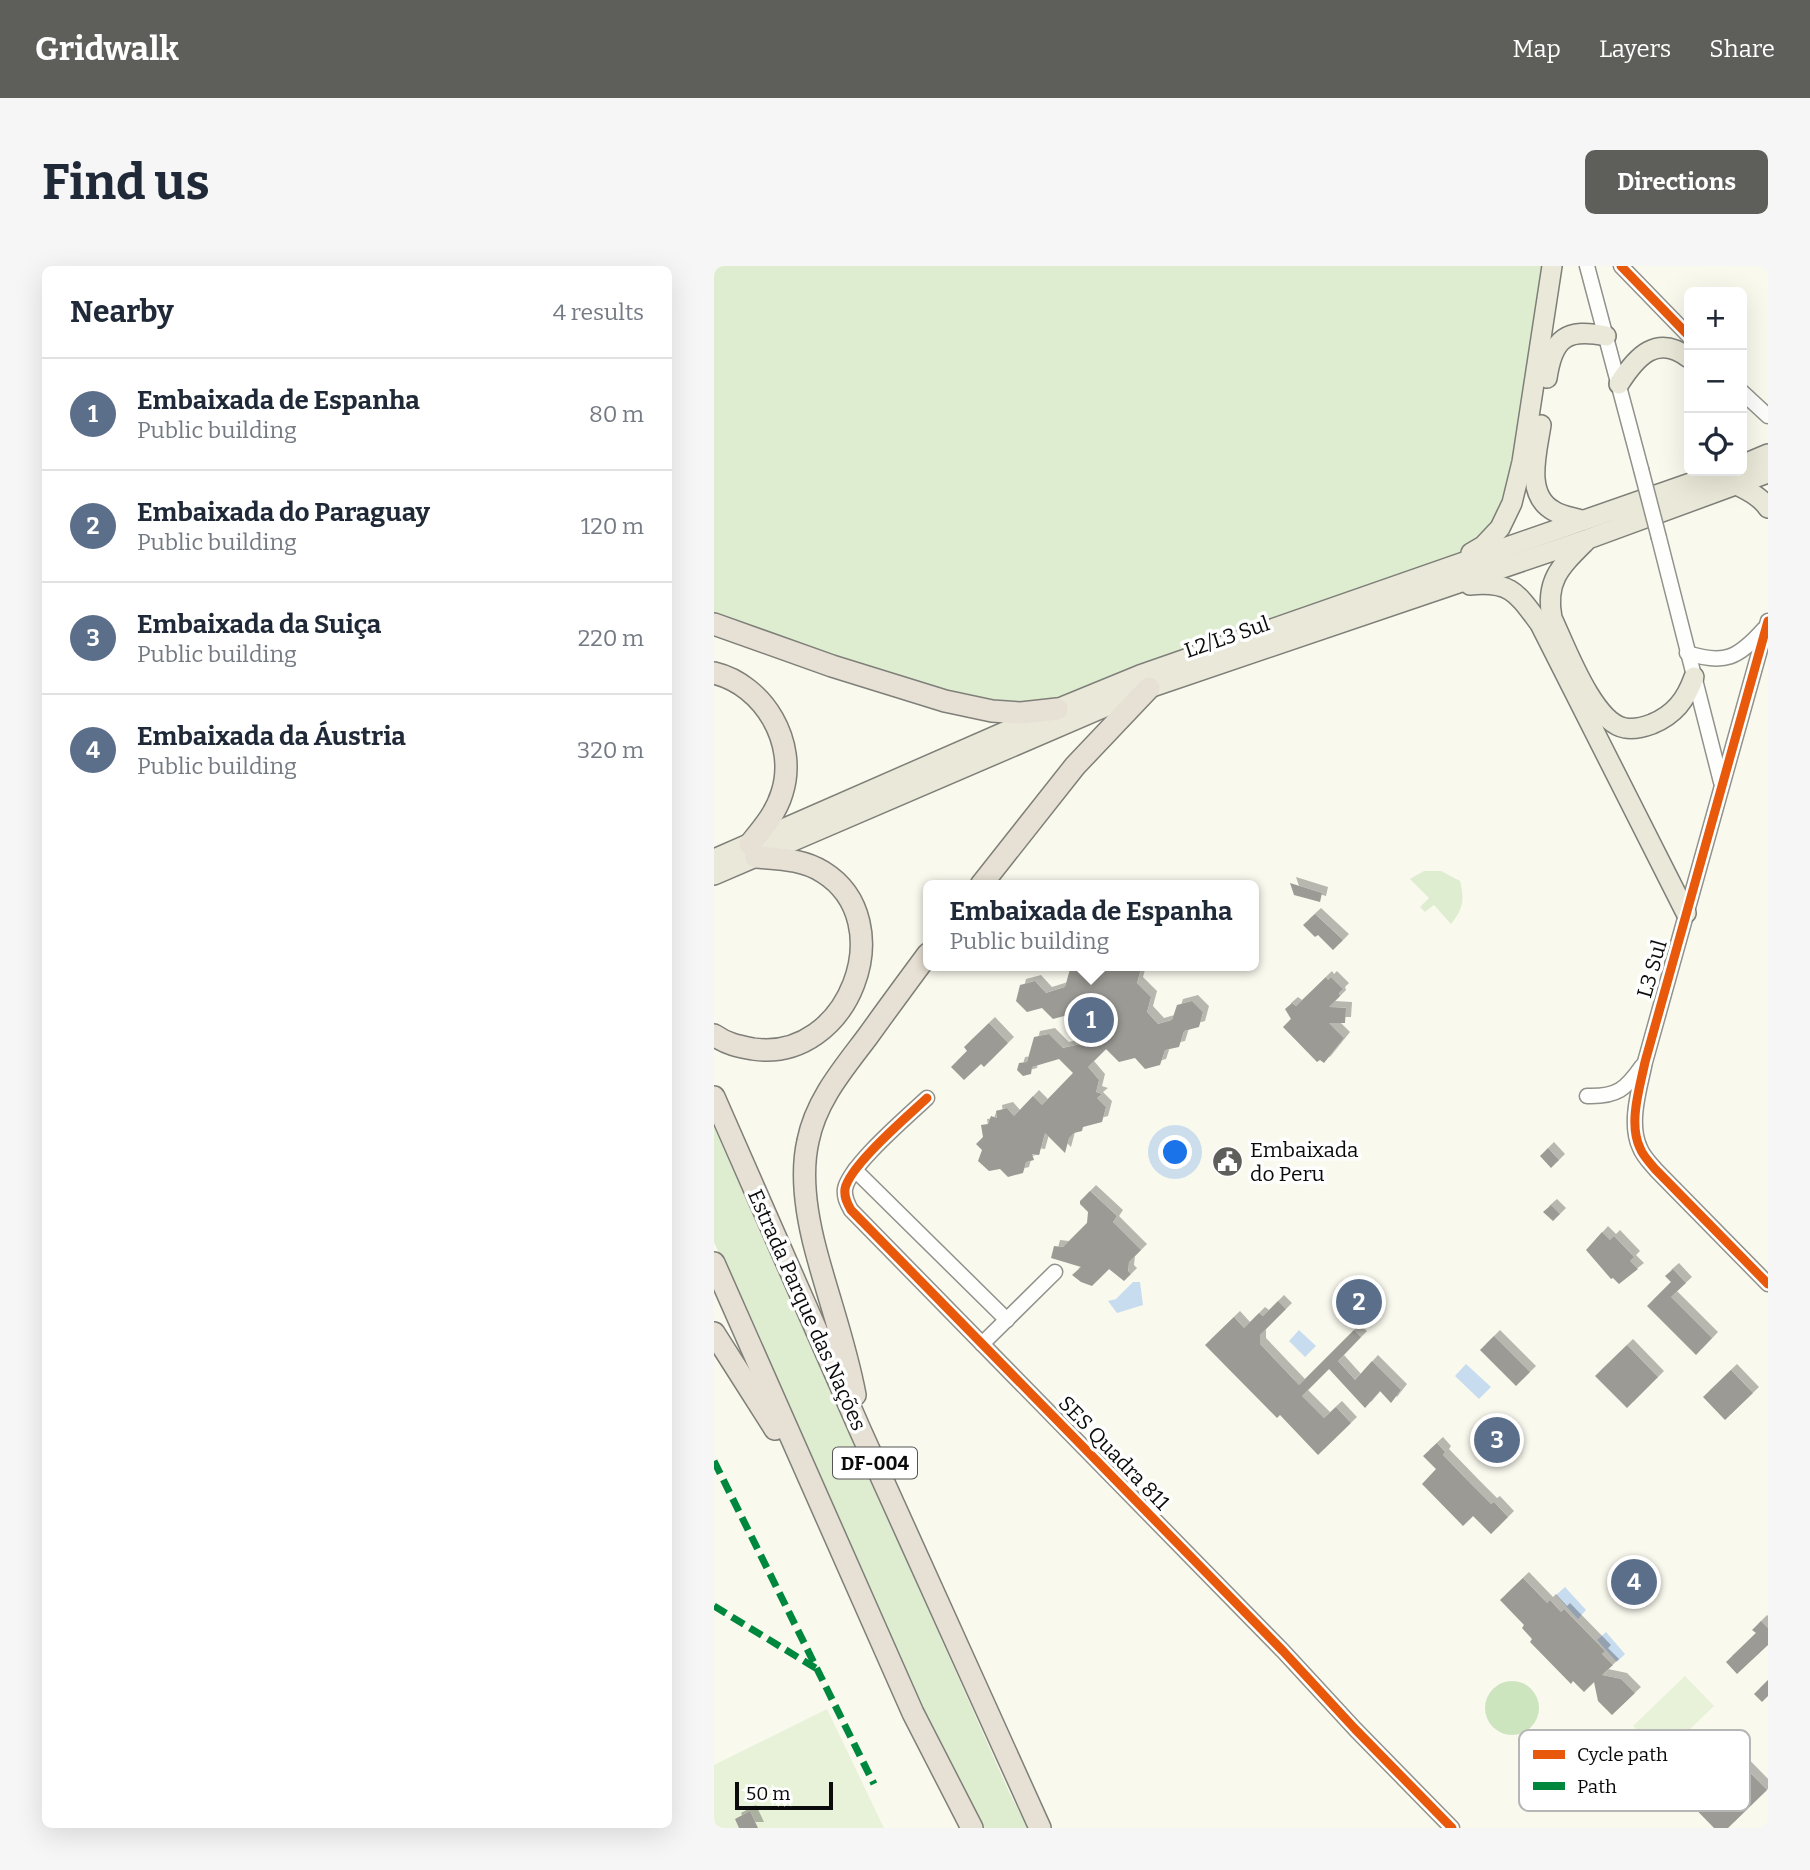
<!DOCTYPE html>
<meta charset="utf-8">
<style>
body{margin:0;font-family:Bitter,serif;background:#f6f6f7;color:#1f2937}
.controls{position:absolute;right:21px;top:21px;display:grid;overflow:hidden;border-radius:10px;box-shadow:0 7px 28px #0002}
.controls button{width:63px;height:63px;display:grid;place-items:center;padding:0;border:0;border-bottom:2px solid #e0e1e3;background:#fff;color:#1f2937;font:35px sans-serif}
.scale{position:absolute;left:21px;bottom:18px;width:98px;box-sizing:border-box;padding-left:7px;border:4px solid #0b0b0b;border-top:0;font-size:19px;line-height:24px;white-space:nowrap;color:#0b0b0b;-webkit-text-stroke:5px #fff;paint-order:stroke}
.you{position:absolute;left:462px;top:887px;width:24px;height:24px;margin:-18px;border:5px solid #fff;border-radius:50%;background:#1a73e8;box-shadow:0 0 0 10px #1a73e833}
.badge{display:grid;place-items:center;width:46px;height:46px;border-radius:50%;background:#5e5e5a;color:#fff;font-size:23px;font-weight:700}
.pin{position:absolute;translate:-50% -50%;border:4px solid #fff;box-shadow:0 2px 7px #0006}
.popup{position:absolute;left:209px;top:614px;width:336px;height:91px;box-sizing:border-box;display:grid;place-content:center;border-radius:10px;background:#fff;filter:drop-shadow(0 2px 5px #0005);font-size:23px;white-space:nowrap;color:#747a83}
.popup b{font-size:26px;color:#1f2937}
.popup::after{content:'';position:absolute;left:50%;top:100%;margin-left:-14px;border:14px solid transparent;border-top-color:#fff}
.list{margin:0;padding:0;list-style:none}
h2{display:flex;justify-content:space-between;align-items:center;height:91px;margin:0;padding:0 28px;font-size:30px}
h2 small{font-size:23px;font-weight:400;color:#747a83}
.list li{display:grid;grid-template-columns:46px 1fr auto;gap:21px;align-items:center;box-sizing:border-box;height:112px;padding:0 28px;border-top:2px solid #e0e1e3}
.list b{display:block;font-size:26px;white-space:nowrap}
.list p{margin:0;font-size:23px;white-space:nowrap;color:#747a83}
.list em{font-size:23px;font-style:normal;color:#747a83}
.icon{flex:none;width:38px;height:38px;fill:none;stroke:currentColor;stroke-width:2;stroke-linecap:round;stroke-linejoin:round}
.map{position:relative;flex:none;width:1054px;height:1562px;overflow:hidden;border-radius:10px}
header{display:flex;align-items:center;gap:42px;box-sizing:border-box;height:98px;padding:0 35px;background:#5e5e5a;color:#fff}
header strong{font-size:33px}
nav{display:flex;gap:38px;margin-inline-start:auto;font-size:24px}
.intro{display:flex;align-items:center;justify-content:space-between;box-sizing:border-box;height:168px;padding:0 42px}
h1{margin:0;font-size:49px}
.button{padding:18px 32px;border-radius:10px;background:#5e5e5a;color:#fff;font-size:24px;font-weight:700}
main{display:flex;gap:42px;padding:0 42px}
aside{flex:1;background:#fff;border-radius:10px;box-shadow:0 7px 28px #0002}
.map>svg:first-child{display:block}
.green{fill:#deedd0}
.forest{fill:#cde5bf}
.pitch{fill:#e8f2d9}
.water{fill:#c8dcf0}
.building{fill:#9c9a94;filter:url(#shadow)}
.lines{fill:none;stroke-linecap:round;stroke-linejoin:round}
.minor-casing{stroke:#92928d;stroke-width:17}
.major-casing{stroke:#7f7f7a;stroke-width:22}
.highway-casing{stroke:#7f7f7a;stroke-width:24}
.minor{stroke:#fefefc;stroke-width:14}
.major{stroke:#eae8d8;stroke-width:19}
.highway{stroke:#e7e0d4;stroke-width:21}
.minor-bridge-casing{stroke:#92928d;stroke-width:17;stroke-linecap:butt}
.minor-bridge{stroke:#fefefc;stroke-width:14}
.quiet{stroke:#00873e;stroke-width:7;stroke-dasharray:14 7;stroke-linecap:butt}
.cycleway-casing{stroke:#fff;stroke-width:13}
.cycleway{stroke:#e8590c;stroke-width:9}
.labels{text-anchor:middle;stroke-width:7;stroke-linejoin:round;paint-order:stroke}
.shield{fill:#fff;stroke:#545454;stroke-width:2}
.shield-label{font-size:19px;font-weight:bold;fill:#0b0b0b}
.street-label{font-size:21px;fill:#0b0b0b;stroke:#fff}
.poi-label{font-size:21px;fill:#0b0b0b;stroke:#fff;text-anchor:start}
.key{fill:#fff;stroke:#b6b6b6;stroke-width:2}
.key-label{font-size:19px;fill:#0b0b0b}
</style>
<header>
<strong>Gridwalk</strong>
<nav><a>Map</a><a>Layers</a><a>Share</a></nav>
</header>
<div class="intro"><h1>Find us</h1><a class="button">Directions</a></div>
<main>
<aside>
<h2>Nearby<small>4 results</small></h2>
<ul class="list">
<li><span class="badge" style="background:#5c6f8a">1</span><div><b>Embaixada de Espanha</b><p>Public building</p></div><em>80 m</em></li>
<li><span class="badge" style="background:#5c6f8a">2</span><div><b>Embaixada do Paraguay</b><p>Public building</p></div><em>120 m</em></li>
<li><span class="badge" style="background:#5c6f8a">3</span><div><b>Embaixada da Suiça</b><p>Public building</p></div><em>220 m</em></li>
<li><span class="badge" style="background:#5c6f8a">4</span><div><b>Embaixada da Áustria</b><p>Public building</p></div><em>320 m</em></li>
</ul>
</aside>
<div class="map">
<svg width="1054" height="1562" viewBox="0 0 1054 1562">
<defs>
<filter id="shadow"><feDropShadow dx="6" dy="-6" stdDeviation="0" flood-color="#0004"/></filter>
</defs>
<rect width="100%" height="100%" fill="#f9f9ee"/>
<g class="green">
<polygon points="0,0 831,0 804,204 769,280 343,443 278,445 0,357"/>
<path d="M710,605H727L746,615C751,634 749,643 737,658L720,639L711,646L706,641L715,632L696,613Z"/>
<polygon points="0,861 296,1528 314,1562 270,1562 174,1373 0,976"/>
</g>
<circle class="forest" cx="798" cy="1442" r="27"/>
<g class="pitch">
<polygon points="971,1410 1000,1440 948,1490 919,1460"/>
<polygon points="113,1443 170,1562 0,1562 0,1499"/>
</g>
<g class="water">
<polygon points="419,1016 426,1016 429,1039 403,1047 394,1035 402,1033"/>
<polygon points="585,1064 602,1080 591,1091 575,1075"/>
<polygon points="752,1098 777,1121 765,1133 741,1110"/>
<polygon points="851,1321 872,1344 864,1353 842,1329"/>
<polygon points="892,1366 911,1388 903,1396 883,1374"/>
<polygon points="917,1485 930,1498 896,1530 883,1516"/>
</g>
<g class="building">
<polygon points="576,617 608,627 606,636 580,629"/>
<polygon points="601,648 629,674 619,684 604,669 601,671 589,659"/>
<polygon points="367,700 422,700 427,702 423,717 437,731 433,746 444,758 458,754 463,739 478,735 489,746 485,761 470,765 465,781 451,784 446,799 431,803 421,792 405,796 392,783 374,801 385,814 382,826 388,828 383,832 392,841 388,856 369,861 368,865 360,867 355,872 351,887 331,867 325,889 318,888 320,894 312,896 309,907 294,911 286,903 275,905 264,895 268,884 262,878 269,871 267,859 274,858 277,850 283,852 282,845 293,842 300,850 319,830 328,839 359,807 345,793 318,801 317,808 309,810 303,804 305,797 313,796 320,771 335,768 349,782 367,778 371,762 361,751 354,749 339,753 328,742 313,746 302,735 306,719 321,715 332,727 351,721 356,703"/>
<polygon points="612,711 614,714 617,711 629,723 625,727 626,730 615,741 632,742 631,757 615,757 630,772 610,797 606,794 603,796 569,761 577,753 571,743 578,737 582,740"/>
<polygon points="275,757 294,777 270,801 267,798 250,814 237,801 253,785 250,781"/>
<polygon points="834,882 845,894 837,902 826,890"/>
<polygon points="376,925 403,950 399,956 427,984 415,996 414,1005 417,1008 410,1015 395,1003 378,1020 367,1016 358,1009 367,1001 337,992 340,980 349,981 373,957 374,946 366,938 366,935"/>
<polygon points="837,939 846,948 839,955 829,946"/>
<polygon points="888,966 896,974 900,970 920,991 916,995 924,1003 905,1018 899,1012 897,1013 872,984"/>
<polygon points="959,1003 972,1017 957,1031 998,1072 982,1089 933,1040 957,1016 951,1010"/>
<polygon points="564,1035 572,1043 546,1069 546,1078 585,1119 640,1064 647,1071 624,1095 641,1114 658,1095 687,1124 677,1137 666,1125 651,1142 615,1103 588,1130 610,1152 622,1141 637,1157 604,1189 566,1149 563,1152 491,1079 520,1051 530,1062 545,1047 549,1050"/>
<polygon points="780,1070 816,1106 802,1120 766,1084"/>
<polygon points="913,1079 944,1111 913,1142 881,1110"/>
<polygon points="1017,1104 1039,1127 1011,1154 989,1131"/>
<polygon points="723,1177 731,1186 729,1189 757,1218 777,1238 780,1236 794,1251 777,1268 759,1250 749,1260 708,1218 722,1203 709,1190"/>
<polygon points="809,1312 833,1337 836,1334 847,1346 850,1343 891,1385 888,1388 899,1399 888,1409 907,1413 921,1427 898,1449 884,1435 880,1416 870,1426 859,1415 857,1418 816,1376 818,1373 808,1362 810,1359 786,1334"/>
<polygon points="1047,1355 1054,1362 1054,1379 1023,1408 1012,1396 1042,1367 1038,1364"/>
<polygon points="1054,1414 1054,1430 1048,1436 1040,1428"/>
<polygon points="975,1470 995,1490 1008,1478 1053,1524 1014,1562 1000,1562 962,1523 985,1501 965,1480"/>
<polygon points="949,1497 966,1514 957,1523 940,1505"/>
<polygon points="36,1545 44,1562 25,1562 21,1553"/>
</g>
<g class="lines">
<defs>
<g id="minor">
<polyline points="873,0 927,203"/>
<polyline points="907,0 975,70"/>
<polyline points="1028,126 1054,150"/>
<polyline points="945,272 1007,516"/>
<path d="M1054,355L931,796C926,821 914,857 926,882C929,890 936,897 942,904L1054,1018"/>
<path d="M973,387C1011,399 1024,392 1050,363"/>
<path d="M873,830C903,831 912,823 928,800"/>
<path d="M213,832C194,850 135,900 131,923C130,931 133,937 137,944L569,1385L641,1463L738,1562"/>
<polyline points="141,904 293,1054"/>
<polyline points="268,1078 341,1006"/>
</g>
<g id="major">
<path d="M833,112C839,72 852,62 892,70"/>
<path d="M905,118C922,91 943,67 975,92"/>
<path d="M827,159C823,186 810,229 840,245C848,250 858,251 867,254"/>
<polyline points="1028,199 1054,188"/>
<path d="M1021,218C1034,225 1046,230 1054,242"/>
<path d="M871,276C846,301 831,315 838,352C851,379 879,457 911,462C921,464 930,461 938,458C960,449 972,434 980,411"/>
<polyline points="757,287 769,280 786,262 798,237 808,196 838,0"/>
<path d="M756,319C797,315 803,327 826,358L972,647"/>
<polyline points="0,593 343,443 426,409 1011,205"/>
<polyline points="0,609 435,422 874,273 1054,207"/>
</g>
<g id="highway">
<polyline points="0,358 118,400 231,435 278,445 307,447 343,443"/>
<path d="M0,407C50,419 84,477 68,527C62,547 49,562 36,578"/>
<polyline points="267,619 361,500 435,422"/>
<path d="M0,769C13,778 23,780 39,783C135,797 188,655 109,606C89,593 65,593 42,591"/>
<polyline points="0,831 147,1166 326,1562"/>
<polyline points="0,997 199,1447 258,1562"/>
<polyline points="0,1067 61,1163"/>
<path d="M141,1129C132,1080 115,1034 102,985C93,951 86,910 94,875C102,834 130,802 154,770C174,742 194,715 214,688"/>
</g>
</defs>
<use href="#minor" class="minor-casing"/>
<use href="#major" class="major-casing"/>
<use href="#highway" class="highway-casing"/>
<use href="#minor" class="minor"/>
<use href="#major" class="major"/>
<use href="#highway" class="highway"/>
<defs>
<polyline id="minor-bridge" points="927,203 945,272"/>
</defs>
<use href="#minor-bridge" class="minor-bridge-casing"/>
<use href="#minor-bridge" class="minor-bridge"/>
<g class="quiet">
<polyline points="0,1195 160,1518"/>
<polyline points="0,1340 103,1403"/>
</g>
<defs>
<g id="cycleway">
<polyline points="907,0 975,70"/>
<path d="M1054,355L931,796C926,821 914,857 926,882C929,890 936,897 942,904L1054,1018"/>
<path d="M213,832C194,850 135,900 131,923C130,931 133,937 137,944L569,1385L641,1463L738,1562"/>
</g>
</defs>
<use href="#cycleway" class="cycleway-casing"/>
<use href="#cycleway" class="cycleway"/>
</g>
<defs>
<symbol id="civic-disc" viewBox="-11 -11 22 22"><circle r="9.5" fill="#5e5e5a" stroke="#fff"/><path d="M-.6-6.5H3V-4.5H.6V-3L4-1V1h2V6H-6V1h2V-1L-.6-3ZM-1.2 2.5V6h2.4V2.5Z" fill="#fff"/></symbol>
</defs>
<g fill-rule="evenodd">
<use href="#civic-disc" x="496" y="878" width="35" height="35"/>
</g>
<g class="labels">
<rect class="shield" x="119" y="1181.5" width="84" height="31" rx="5"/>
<g class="shield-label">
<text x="161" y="1204">DF-004</text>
</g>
<g class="street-label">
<text transform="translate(513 371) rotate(-19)" y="7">L2/L3 Sul</text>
<text transform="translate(938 703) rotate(-74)" y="7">L3 Sul</text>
<text transform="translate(93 1044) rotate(66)" y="7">Estrada Parque das Nações</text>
<text transform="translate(400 1187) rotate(46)" y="7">SES Quadra 811</text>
</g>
<g class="poi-label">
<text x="536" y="891">Embaixada<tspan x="536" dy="24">do Peru</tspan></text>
</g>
</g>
<rect x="805" y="1464" width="231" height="81" rx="10" class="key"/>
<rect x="819" y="1484" width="32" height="9" fill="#e8590c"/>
<rect x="819" y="1516" width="32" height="8" fill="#00873e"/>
<g class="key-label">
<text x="863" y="1495">Cycle path</text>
<text x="863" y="1527">Path</text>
</g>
</svg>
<div class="controls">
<button>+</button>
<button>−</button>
<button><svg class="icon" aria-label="locate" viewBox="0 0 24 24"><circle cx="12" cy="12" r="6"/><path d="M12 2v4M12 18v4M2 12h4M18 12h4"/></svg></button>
</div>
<div class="scale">50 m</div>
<div class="you"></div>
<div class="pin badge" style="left:377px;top:754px;background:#5c6f8a">1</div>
<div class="popup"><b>Embaixada de Espanha</b>Public building</div>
<div class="pin badge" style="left:645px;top:1036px;background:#5c6f8a">2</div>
<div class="pin badge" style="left:783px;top:1174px;background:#5c6f8a">3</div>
<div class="pin badge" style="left:920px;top:1316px;background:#5c6f8a">4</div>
</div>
</main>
